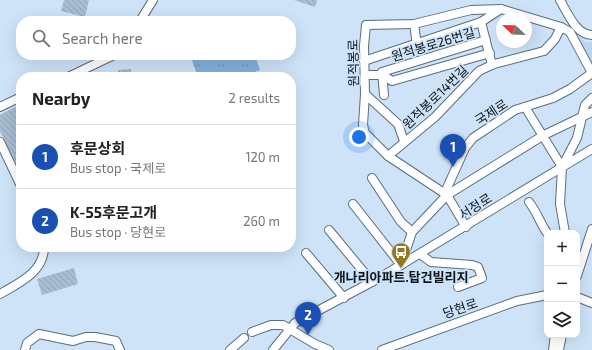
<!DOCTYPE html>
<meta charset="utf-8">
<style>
body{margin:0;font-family:"Exo 2","Noto Sans KR",sans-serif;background:#f2f2f2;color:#222}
.controls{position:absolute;right:12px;bottom:12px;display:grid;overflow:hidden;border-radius:8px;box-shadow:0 4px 16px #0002}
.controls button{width:36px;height:36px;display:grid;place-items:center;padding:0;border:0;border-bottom:1px solid #e0e0e0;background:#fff;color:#222;font:20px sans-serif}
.compass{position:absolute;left:496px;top:12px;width:36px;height:36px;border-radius:50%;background:#fff;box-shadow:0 4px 16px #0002;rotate:293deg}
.you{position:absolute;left:359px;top:137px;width:14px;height:14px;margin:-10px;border:3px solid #fff;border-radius:50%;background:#1a73e8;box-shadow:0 0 0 6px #1a73e833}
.badge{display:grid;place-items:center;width:26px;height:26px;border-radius:50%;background:#0f766e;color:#fff;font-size:13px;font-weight:700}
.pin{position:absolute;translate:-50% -33px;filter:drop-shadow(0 1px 2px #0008)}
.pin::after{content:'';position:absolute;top:21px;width:14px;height:12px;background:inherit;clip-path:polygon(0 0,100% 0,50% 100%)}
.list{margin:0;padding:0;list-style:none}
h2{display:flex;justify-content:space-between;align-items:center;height:52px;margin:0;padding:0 16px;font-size:17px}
h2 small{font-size:13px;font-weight:400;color:#767676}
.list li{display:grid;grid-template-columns:26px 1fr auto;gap:12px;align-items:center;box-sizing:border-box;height:64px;padding:0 16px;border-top:1px solid #e0e0e0}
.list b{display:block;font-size:15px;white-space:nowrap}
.list p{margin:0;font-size:13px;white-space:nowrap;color:#767676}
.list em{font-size:13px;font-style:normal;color:#767676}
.icon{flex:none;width:22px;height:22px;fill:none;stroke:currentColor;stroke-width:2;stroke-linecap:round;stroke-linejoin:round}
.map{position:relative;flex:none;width:592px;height:350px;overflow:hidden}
.search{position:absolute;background:#fff;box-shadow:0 4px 16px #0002;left:16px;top:16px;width:280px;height:44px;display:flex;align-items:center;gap:10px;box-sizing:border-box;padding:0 14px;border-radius:16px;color:#767676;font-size:15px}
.panel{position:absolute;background:#fff;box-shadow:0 4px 16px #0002;left:16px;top:72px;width:280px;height:180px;border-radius:16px}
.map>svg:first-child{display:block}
.built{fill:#bad5ef}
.park{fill:url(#park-tufts)}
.building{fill:url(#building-back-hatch)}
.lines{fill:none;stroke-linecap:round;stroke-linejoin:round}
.minor-casing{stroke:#5a6d7f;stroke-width:10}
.minor{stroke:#fff;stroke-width:8}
.labels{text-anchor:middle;stroke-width:3.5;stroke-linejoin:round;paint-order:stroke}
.street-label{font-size:13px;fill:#0c131a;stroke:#cee3f8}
.poi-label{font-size:13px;font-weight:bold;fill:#0c131a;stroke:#cee3f8}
</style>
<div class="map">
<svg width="592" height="350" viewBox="0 0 592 350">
<defs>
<pattern id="park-tufts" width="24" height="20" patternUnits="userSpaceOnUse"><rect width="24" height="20" fill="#85b2dc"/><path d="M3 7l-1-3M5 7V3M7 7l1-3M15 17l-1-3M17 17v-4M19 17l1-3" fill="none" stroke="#7298bc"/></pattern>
<pattern id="building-back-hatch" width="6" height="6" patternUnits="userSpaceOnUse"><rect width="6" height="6" fill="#a8bdd1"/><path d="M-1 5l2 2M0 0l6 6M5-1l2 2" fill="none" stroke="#8fa2b3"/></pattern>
</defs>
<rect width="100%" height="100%" fill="#cee3f8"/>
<polygon class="built" points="571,30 587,43 592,42 592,68"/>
<polygon class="park" points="190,55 255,55 260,70 242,77 198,77"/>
<g class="building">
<polygon points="64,0 89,0 85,17 61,11"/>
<polygon points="294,0 317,0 315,7"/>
<polygon points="131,69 131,77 118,77 118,70"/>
<polygon points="17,106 21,114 21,173 0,131 0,115"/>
<polygon points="74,268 78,284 42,295 37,279"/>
</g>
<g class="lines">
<defs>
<g id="minor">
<path d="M560,0C567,12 576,35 592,35"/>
<polyline points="140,21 153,0"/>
<polyline points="481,22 492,65"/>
<polyline points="414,24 417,45"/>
<polyline points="364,61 481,22 501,9"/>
<polyline points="366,75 383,75 392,81 490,53"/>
<polyline points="68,77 114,55"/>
<polyline points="365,94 398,124 404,141"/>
<polyline points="384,95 382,72 486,40"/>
<polyline points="0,107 21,97"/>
<polyline points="525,107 562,167"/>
<polyline points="0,142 21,186"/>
<polyline points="388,156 435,117 479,71 494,64 544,51 555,39 561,27"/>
<polyline points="372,178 401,222 412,232"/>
<polyline points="447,195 544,135 592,112"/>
<path d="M529,202C537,212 540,223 547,233"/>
<polyline points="353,204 401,265"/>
<polyline points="466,227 447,195 388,156 365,133 363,125 365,94 364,46 366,25 414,24 471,10 501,9 561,27 570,32 592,73"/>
<polyline points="329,230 372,282"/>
<polyline points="565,233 560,204 562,167 577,138 585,105 592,98"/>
<polyline points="306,253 344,298"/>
<polyline points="420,254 431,262 472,265 478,267 482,278 458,287"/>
<polyline points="401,265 412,232 447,195 447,188 465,148 473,138 515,110 553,98 570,89 592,73"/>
<polyline points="577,276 592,229"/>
<path d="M0,294C19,283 44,272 44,247"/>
<polyline points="577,297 592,303"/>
<polyline points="252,332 271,325 283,325 315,344 329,350"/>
<polyline points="25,350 27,343 39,334 73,341 86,337 95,337 116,341 120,350"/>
<polyline points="230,350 244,338"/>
<polyline points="273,350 295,323 381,277 592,149"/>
<polyline points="382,350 517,301 547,295"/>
<polyline points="553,350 555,335"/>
<polyline points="559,350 562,335"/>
</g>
</defs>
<use href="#minor" class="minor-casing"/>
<use href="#minor" class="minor"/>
</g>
<defs>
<symbol id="bus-pin" viewBox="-11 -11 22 30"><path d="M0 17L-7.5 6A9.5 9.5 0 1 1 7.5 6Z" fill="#95771f" stroke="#cee3f8"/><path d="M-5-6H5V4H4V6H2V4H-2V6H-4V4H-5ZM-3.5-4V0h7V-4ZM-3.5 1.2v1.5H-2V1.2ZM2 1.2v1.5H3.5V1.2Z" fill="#fff"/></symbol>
</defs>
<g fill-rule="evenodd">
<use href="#bus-pin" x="390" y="241" width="22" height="30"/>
</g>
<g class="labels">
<g class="street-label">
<text transform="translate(433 44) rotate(-17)" y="5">원적봉로26번길</text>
<text transform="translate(353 63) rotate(-91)" y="5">원적봉로</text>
<text transform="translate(435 97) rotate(-44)" y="5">원적봉로14번길</text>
<text transform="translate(491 112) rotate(-33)" y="5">국제로</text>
<text transform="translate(475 206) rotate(-32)" y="5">서정로</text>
<text transform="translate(460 308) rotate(-19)" y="5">당현로</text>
</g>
<g class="poi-label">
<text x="401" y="282">개나리아파트.탑건빌리지</text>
</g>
</g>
</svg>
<div class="controls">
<button>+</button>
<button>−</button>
<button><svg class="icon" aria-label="layers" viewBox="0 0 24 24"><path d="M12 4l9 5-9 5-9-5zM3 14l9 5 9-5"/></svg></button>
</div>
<svg class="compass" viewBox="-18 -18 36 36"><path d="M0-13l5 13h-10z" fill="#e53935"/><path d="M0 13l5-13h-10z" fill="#767676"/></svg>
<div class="you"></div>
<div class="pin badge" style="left:453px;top:167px;background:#1a4fb4">1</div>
<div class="pin badge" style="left:308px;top:335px;background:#1a4fb4">2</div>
<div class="search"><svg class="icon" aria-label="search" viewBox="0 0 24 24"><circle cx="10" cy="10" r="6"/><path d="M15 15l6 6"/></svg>Search here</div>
<section class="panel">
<h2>Nearby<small>2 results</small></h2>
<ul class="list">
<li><span class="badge" style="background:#1a4fb4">1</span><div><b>후문상회</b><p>Bus stop · 국제로</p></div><em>120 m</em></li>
<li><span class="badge" style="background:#1a4fb4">2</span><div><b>K-55후문고개</b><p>Bus stop · 당현로</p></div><em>260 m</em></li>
</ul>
</section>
</div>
